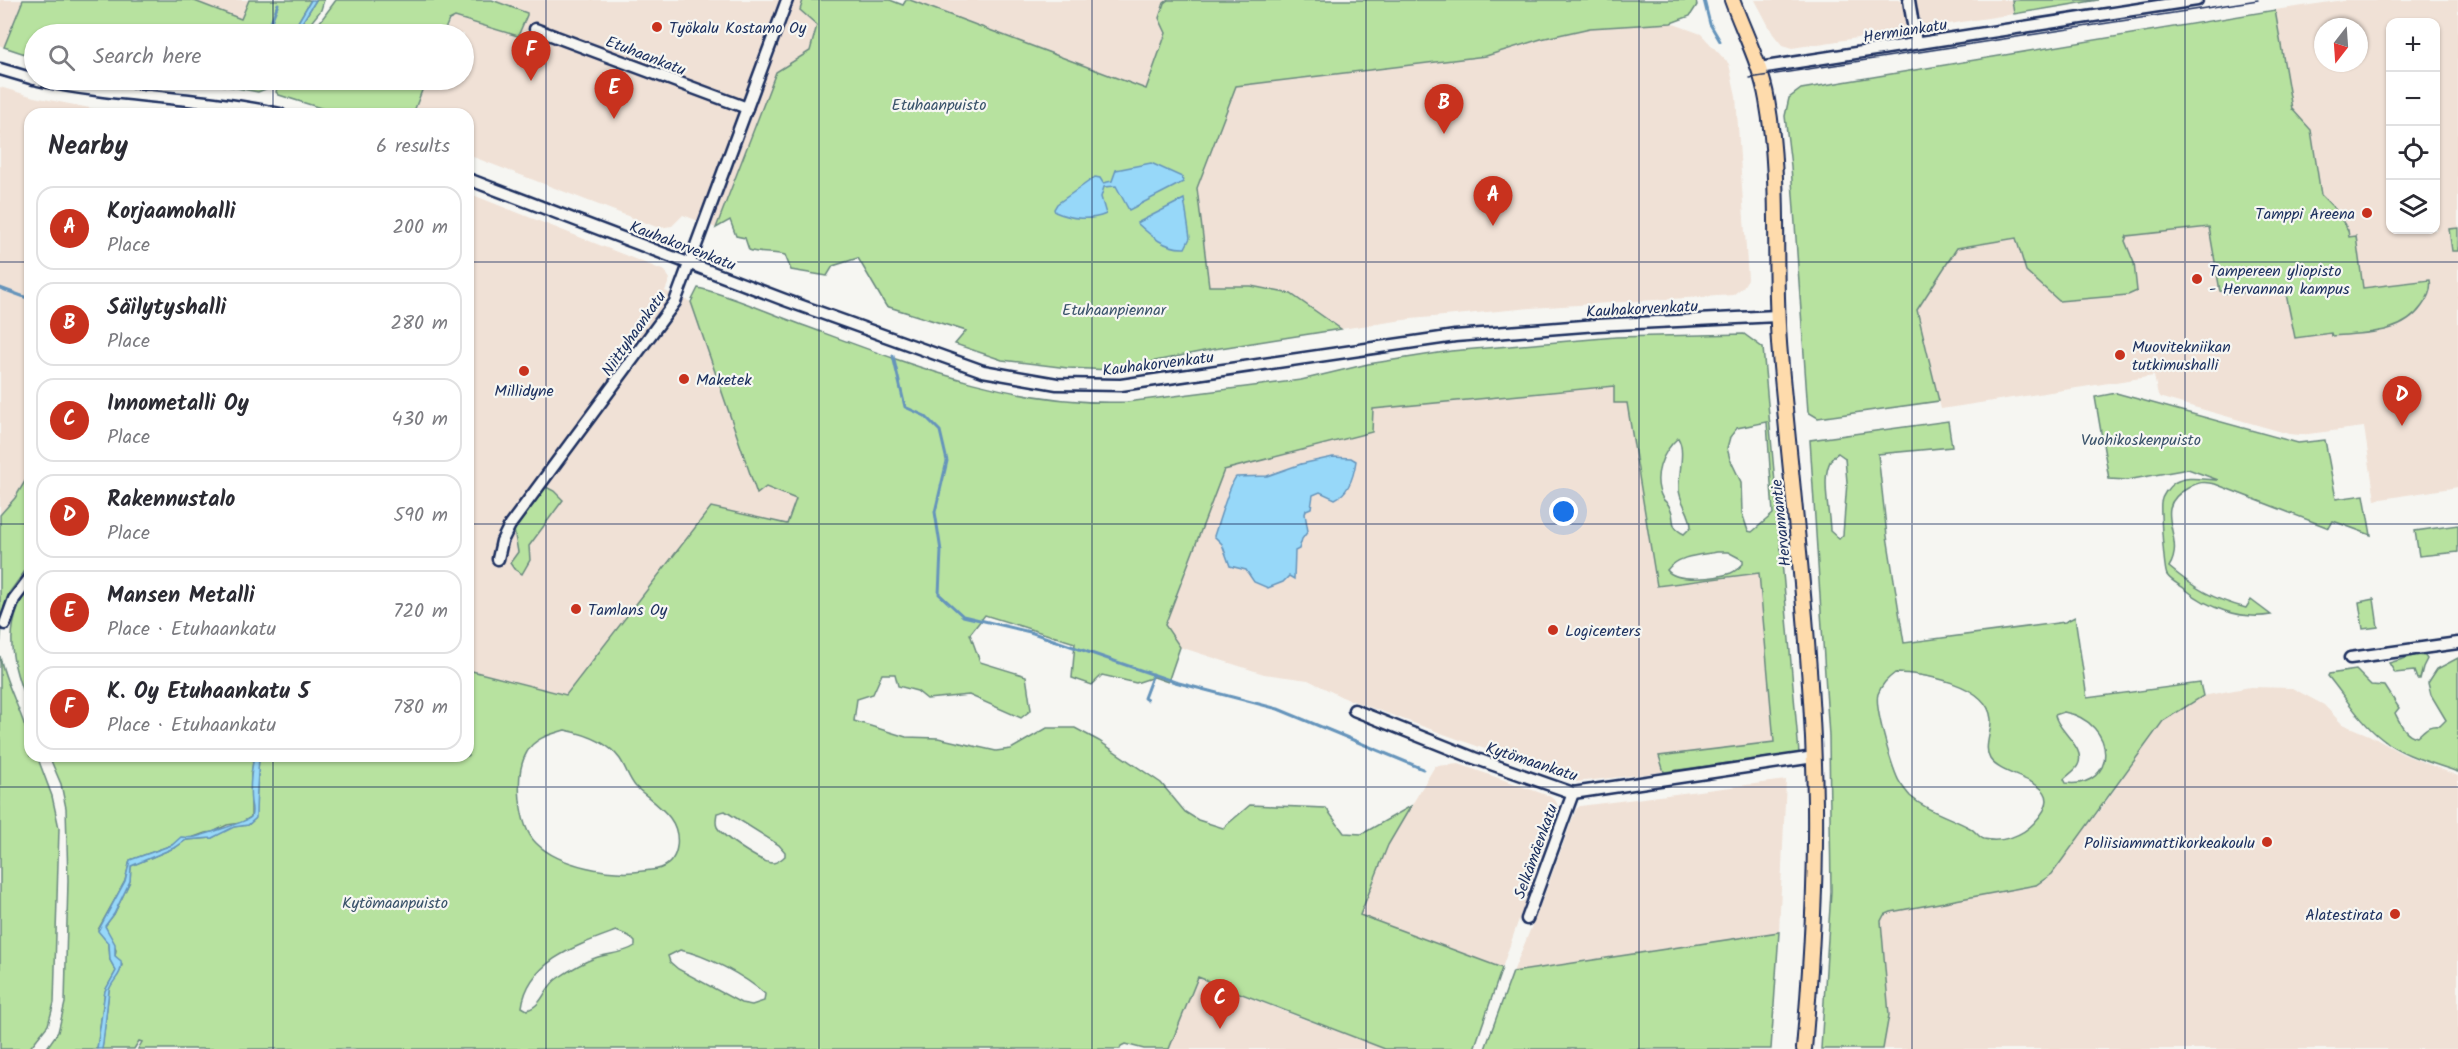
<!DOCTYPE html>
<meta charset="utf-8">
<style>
body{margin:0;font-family:Kalam,sans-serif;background:#f2f2f3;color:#2b2b33}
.controls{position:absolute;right:18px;top:18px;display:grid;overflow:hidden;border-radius:12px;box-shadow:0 2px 4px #0004}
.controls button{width:54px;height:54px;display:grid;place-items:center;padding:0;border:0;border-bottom:2px solid #e1e1e2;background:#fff;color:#2b2b33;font:30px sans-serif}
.compass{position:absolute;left:2314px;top:18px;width:54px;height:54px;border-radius:50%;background:#fff;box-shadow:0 2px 4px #0004;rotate:197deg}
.you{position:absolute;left:1564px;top:512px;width:21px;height:21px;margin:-15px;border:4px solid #fff;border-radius:50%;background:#1a73e8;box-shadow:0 0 0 9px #1a73e833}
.badge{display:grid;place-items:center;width:39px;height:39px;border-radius:50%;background:#c8321e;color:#fff;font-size:20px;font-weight:700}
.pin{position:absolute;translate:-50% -50px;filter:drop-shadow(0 2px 3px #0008)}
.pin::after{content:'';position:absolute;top:32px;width:21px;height:18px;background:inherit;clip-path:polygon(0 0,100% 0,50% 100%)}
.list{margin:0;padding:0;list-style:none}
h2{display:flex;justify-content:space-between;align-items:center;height:78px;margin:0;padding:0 24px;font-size:26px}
h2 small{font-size:20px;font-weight:400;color:#7c7c81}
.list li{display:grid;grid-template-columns:39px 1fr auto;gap:18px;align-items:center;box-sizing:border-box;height:84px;margin:0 12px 12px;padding:0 12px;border:2px solid #e1e1e2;border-radius:18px}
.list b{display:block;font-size:22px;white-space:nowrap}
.list p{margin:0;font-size:20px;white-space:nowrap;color:#7c7c81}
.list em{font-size:20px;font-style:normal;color:#7c7c81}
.icon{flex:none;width:33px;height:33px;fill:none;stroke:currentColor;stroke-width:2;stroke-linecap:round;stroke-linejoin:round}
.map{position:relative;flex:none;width:2458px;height:1049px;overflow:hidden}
.search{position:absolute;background:#fff;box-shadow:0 2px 4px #0004;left:24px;top:24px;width:450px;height:66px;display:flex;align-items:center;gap:15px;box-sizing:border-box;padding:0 21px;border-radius:33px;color:#7c7c81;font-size:22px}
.panel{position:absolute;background:#fff;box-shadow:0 2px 4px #0004;left:24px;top:108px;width:450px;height:654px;border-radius:18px}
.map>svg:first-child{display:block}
.built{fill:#f0e1d6;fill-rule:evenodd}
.green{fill:#b7e29f;stroke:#69887e;stroke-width:1.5;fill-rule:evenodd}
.water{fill:#97d8f9;stroke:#6594bb;stroke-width:1.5}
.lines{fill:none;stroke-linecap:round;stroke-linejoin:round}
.stream{stroke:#6594bb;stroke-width:3}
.minor-casing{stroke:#1b2f5e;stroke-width:15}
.major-casing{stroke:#1b2f5e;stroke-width:18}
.minor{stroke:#f6f6f2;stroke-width:10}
.major{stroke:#fedbac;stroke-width:14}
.tram{stroke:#1b2f5e;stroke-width:1.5}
.grid{fill:none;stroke:#1b2f5e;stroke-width:1.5;stroke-opacity:0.55}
.poi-dot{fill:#c8321e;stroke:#f6f6f2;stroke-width:2}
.labels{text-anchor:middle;stroke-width:4.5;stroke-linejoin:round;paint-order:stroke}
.poi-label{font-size:16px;fill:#1b2f5e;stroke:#f6f6f2;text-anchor:start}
.street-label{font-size:16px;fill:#1b2f5e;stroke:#f6f6f2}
.park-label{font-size:16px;fill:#3a536b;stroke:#f6f6f2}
</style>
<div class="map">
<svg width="2458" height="1049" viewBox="0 0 2458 1049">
<rect width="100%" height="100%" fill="#f6f6f2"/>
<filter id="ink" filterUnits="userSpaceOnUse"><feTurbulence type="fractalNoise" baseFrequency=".0167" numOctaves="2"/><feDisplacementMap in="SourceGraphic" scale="12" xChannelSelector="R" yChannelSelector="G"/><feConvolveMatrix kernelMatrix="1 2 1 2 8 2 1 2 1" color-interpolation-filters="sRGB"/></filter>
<g filter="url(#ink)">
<g class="built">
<polygon points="0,0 23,0 4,47 0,46"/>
<polygon points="192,0 249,0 241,19"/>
<polygon points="492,0 803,0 800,10 817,25 810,51 776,72 716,228 683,215 672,226 659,228 468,155 468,114 413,114 426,80 464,80 464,34 443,34 452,17 520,34 527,13"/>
<polygon points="910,0 1168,0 1164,3 1166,33 1146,89"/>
<polygon points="1755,0 2012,0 2014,14 1792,48 1782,45 1773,34"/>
<path d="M2344,0H2458V487L2375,500L2364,427L2300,435L2289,434L2162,398L2158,395L2154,376L1941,409L1917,310L1957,248L2017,238L2311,130L2292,109L2275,10ZM2390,22H2436V230H2390ZM2323,27H2359V63H2323Z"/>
<polygon points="1671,23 1701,34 1729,64 1736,96 1748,279 1743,287 1733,295 1531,308 1411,319 1341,329 1291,294 1251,286 1209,286 1197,188 1236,85 1486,56 1541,39 1590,28"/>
<polygon points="0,87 34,97 120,114 30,114 30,473 15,498 0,515"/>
<polygon points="468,193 665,271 670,279 665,291 691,302 757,494 766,487 797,499 787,524 711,508 566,695 468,670 468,592 475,570 468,555"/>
<polygon points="1614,386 1627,402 1657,586 1759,572 1774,742 1659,756 1664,772 1576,782 1342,697 1308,680 1264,674 1180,647 1165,625 1224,470 1371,432 1372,409"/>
<polygon points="2250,687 2292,688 2324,705 2342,724 2369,735 2403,754 2458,776 2458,1049 1883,1049 1888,1022 1881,921 1884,915 1891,912 2036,885 2045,880 2100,810 2163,721 2203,696"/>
<polygon points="1459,764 1549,796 1556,801 1558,807 1502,968 1360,915 1388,845 1435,766"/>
<polygon points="1786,780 1779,932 1513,972 1544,896 1576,809 1580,806"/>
<polygon points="1197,977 1296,1016 1385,1049 1169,1049"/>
</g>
<g class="green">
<polygon points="23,0 192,0 241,19 249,0 311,0 291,34 34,34 34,57 4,47"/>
<polygon points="316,0 324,0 321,10 302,34 295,34"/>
<polygon points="336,0 492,0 527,13 527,15 518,36 455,17 449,20 443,34 311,34"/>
<path d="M803,0H890L903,5L906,0H910L1146,89L1166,33L1159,18L1164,3L1168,0H1696L1697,5L1690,16L1671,23L1590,28L1541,39L1486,56L1236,86L1197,188L1209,286H1251L1291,294L1341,329L1214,349L1111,370L1068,368L1002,360L955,344L966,331L886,306L858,258L833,266L827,276L791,270L785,255C772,251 762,255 749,250L745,238L736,236L730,220L716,228L776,72L810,51L817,25L800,10Z"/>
<polygon points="2012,0 2098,0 2014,14"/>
<path d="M2275,10L2292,109L2311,130L2321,195L2335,209L2348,230L2349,237L2356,236L2363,288L2430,280C2432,289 2428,298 2422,306C2402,335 2365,333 2332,336L2331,333L2295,338L2286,294C2264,281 2241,300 2220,291L2209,227L2127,236L2125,241L2134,263L2137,291L2128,295L2059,301L2026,271L2016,238L1957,248L1917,310L1939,401L1818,418L1808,412L1791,166L1785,116L1789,98L1801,89Z"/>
<polygon points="194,80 260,80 257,83 262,86 267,80 271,80 266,89 258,92"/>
<polygon points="279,80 426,80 413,114 340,114 279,95 276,92"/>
<polygon points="2458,228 2458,251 2452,251 2449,229"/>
<path d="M698,288C732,296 764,311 797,323C903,362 1012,407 1127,402L1301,380L1368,364L1451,351L1616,337L1744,334L1763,348L1799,753L1664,772L1659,756L1774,742L1759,573L1657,586L1627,403H1614V386L1373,409L1372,432L1224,470L1165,625L1180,647L1168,682L1154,677L1136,683L1102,675L1092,685L1072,678L1075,643L985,615L970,634L980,662L1026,676L1031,710L1021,718L969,695L927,699L917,691L898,686L895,674H882L873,694L857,699L854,721L906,737L938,738L996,751L1011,749L1047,728H1075L1099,741L1161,783L1185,812L1198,820L1223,828L1250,805L1326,808L1344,833L1362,834L1411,806L1388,845L1360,915L1502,968L1474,1049H1385L1198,977L1169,1049H1144L1125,1044L1121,1046L1120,1049H138L142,1042L139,1041L134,1049H102L109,990C112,980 119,976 122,965L115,956L116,950L105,926L114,914L130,881L131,866L176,847L186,840L212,838L232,827L248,825L255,819L259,756H468V670L566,695L711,507L787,524L796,499L766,487L757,494L691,302ZM1767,422L1773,514L1752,532L1748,531L1742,513L1741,482L1730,459L1727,448L1730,437L1737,428ZM1678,438C1686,450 1678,475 1679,490C1680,503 1691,513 1691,527L1684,534C1667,526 1677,518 1669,506C1668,503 1665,502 1663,499C1651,478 1662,452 1678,438ZM1717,552H1728L1743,560V564C1739,568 1736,571 1731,573C1717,578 1676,583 1667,570C1679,555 1700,555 1717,552ZM565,730C585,734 608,742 620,759C626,768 629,779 636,787C647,797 660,805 670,818C681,833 681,860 661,868C656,870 649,870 643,871C612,876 559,866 536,843C518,825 514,774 527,752C534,738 551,734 565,730ZM725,811L779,845L785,852V856C781,860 778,862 773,863C761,863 723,837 717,827C715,822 716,819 717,813ZM616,931L629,936L635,942V946C623,954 608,953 595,958C581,963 570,970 558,978C544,987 544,1005 527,1010L522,1007C528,961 578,945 616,931ZM680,950C706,955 745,976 765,994L764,1001L752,1005L741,1003L678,969L670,962L668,956Z"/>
<path d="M2116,393L2298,443L2325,440L2336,499L2364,495L2371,535L2333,521L2329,528L2215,484C2204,481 2198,482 2188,488C2148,509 2188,537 2169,567C2195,589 2213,599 2246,608L2251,600L2271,615C2240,620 2208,608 2185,589C2179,584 2172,582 2167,575C2164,570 2160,509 2161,502C2162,496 2168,487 2174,483C2188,475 2203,480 2218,480L2188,469L2127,480L2109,479L2095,397Z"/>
<path d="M1948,421L1952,447L1878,454L1887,536L1904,643L2065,622L2075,617L2087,698L2200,683L2203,696L2163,721L2052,874L2036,885L1891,912L1884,915L1881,921L1889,1015L1883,1049H1821L1831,891L1829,736L1810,440ZM1838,453L1845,458L1847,482L1843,535L1839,539L1830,531C1830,511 1817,465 1838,453ZM1895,673C1922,673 1988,684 1991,719C1992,732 1983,747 1990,759C2004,781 2076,780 2034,823C2022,836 2002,843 1984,839C1978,837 1976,831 1970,828C1950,817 1928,812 1910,796C1906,791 1899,783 1897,777C1891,763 1874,707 1878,694C1882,684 1887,679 1895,673ZM2064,712C2118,722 2118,789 2066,783L2064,779C2068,775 2076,770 2078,765C2087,748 2056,729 2055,715Z"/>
<polygon points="30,473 30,564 9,593 4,607 0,646 0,515 15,498"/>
<polygon points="546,487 554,491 563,500 529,546 530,560 522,574 514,569 510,563 518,552 514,530"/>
<polygon points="2458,525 2458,552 2419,556 2415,531"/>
<path d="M30,585V710C11,665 1,629 30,585Z"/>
<polygon points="2374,599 2378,627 2363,629 2359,602"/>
<polygon points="2417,655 2425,656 2427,659 2423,667 2420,679 2417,679 2414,671 2395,673 2389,663"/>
<path d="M0,656C6,691 30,721 30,756H37L52,796L59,828L54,1003L48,1025L29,1049H0Z"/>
<path d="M2458,658V772C2433,763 2403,756 2382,739C2361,723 2345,697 2328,676L2329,674L2356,670L2371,685L2385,686L2399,708L2395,713C2400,723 2405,735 2417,737C2425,730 2428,724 2440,726L2446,720L2431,695L2428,683L2437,669Z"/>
<polygon points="49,756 254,756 251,774 251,817 241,823 227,825 213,832 205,833 130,860 125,881 98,930 109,944 110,960 116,971 105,991 97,1049 46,1049 58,1032 65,1003 68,880 66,808 61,784"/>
<polygon points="1779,932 1771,1049 1485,1049 1513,972"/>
</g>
<g class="water">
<polygon points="311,0 316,0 295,34 291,34"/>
<path d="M1151,163L1182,177L1183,182L1129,210L1116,186L1104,187L1101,197L1106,214C1090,221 1071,219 1055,212L1054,209L1057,204L1095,177L1100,178L1103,183L1112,181L1116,170Z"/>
<path d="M1184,199L1190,238L1185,248C1165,249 1151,236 1137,223Z"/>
<path d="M1333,457L1351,458L1356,461C1354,475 1349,493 1335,499L1320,492L1313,495L1311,508L1306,510L1305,514L1308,531L1302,539L1299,549L1295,551L1294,579L1289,576L1283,582L1268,588L1254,582L1246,570L1230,566L1222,544L1214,536C1218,524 1230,483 1236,477L1267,476L1301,464Z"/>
<path d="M254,756H259C258,777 256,797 256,818L248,825L234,827L212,838L186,840L176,847L131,866L130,881L114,914L105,926L115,944V956L121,961C123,975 113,979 109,990L103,1044L102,1049H97L105,991L116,971L110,960L109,944L98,931L125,881L130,860L172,845L181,837C185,837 191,838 195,837C203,835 249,821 251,817C253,812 252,807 251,803C249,787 251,772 254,756Z"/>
</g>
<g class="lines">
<g class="stream">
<polyline points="1704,0 1710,24 1720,41"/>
<polyline points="266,34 278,4"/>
<polyline points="0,288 30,299"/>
<polyline points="893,356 905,407 925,416 940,431 947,461 935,512 941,551 939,594 963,616 1030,632 1175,682 1278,709 1423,769"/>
<polyline points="1147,700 1144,698 1153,674"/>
</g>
<defs>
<g id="minor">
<polyline points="1909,0 1916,43"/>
<polyline points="535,29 747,108"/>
<polyline points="1759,68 2197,0"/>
<polyline points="0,69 34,79"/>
<path d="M38,80C118,98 201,96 280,114"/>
<polyline points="468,179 785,300 983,371 1057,384 1121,385 1455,336 1597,325 1777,316"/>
<polyline points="498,559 502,541 510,525 675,302 787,0"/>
<polyline points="5,624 14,599 30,578"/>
<polyline points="2350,658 2458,643"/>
<polyline points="1354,710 1474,758 1573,793 1814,757"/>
<polyline points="1527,919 1573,793"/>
</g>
<path id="major" d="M1732,0C1744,33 1761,65 1767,100C1782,184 1772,270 1780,355C1793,504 1813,654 1815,805C1816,886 1811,968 1804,1049"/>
</defs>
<use href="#minor" class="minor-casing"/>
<use href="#major" class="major-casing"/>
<use href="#minor" class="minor"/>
<use href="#major" class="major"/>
<polyline class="tram" points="1750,78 2258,0"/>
</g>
</g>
<path class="grid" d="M273,0V34M546,0V1049M819,0V1049M1092,0V1049M1366,0V1049M1639,0V1049M1912,0V1049M2185,0V1049M273,80V114M0,262H30M468,262H2458M0,524H30M468,524H2458M273,756V1049M0,787H2458"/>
<g class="poi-dot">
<circle cx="657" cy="27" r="6"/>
<circle cx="2367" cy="213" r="6"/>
<circle cx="2197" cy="279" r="6"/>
<circle cx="2120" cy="355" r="6"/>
<circle cx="524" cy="371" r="6"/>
<circle cx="684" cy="379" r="6"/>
<circle cx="576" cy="609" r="6"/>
<circle cx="1553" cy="630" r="6"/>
<circle cx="2267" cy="842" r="6"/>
<circle cx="2395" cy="914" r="6"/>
</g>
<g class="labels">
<g class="poi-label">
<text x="669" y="33">Työkalu Kostamo Oy</text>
<text x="2355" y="219" text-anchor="end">Tamppi Areena</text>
<text x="2209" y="276">Tampereen yliopisto<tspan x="2209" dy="18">- Hervannan kampus</tspan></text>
<text x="2132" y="352">Muovitekniikan<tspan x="2132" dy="18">tutkimushalli</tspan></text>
<text x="696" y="385">Maketek</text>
<text x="524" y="396" text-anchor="middle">Millidyne</text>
<text x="588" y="615">Tamlans Oy</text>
<text x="1565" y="636">Logicenters</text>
<text x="2255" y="848" text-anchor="end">Poliisiammattikorkeakoulu</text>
<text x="2383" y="920" text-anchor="end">Alatestirata</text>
</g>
<g class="street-label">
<text transform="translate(1905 30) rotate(-9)" y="6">Hermiankatu</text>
<text transform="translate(646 55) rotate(21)" y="6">Etuhaankatu</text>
<text transform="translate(683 245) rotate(21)" y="6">Kauhakorvenkatu</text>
<text transform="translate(1642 308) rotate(-3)" y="6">Kauhakorvenkatu</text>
<text transform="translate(633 333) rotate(-55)" y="6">Niittyhaankatu</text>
<text transform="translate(1158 363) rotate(-7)" y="6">Kauhakorvenkatu</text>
<text transform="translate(1780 523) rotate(-96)" y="6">Hervannantie</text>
<text transform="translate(1532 761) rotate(18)" y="6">Kytömaankatu</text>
<text transform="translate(1535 851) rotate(-70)" y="6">Selkämäenkatu</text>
</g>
<g class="park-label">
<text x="939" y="110">Etuhaanpuisto</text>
<text x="1114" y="315">Etuhaanpiennar</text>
<text x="2141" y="445">Vuohikoskenpuisto</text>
<text x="395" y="908">Kytömaanpuisto</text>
</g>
</g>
</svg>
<div class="controls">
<button>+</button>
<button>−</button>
<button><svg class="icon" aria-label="locate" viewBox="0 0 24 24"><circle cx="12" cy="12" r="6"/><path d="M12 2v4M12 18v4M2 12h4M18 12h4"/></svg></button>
<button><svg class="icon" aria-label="layers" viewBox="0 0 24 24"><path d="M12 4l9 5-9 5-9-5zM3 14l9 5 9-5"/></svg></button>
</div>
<svg class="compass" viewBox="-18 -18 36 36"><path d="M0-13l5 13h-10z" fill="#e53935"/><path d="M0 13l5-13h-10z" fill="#7c7c81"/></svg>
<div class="you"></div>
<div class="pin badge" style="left:1493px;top:226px">A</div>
<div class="pin badge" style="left:1444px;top:134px">B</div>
<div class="pin badge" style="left:1220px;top:1029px">C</div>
<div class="pin badge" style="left:2402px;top:426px">D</div>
<div class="pin badge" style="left:614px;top:119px">E</div>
<div class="pin badge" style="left:531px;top:81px">F</div>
<div class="search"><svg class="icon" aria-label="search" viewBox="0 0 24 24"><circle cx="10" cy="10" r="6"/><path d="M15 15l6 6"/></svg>Search here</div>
<section class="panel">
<h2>Nearby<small>6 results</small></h2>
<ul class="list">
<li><span class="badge">A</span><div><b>Korjaamohalli</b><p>Place</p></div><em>200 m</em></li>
<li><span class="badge">B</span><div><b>Säilytyshalli</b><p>Place</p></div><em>280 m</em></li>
<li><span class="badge">C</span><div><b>Innometalli Oy</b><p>Place</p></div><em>430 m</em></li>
<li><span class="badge">D</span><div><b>Rakennustalo</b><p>Place</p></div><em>590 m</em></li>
<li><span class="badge">E</span><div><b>Mansen Metalli</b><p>Place · Etuhaankatu</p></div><em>720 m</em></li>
<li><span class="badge">F</span><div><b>K. Oy Etuhaankatu 5</b><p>Place · Etuhaankatu</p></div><em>780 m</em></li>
</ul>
</section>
</div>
